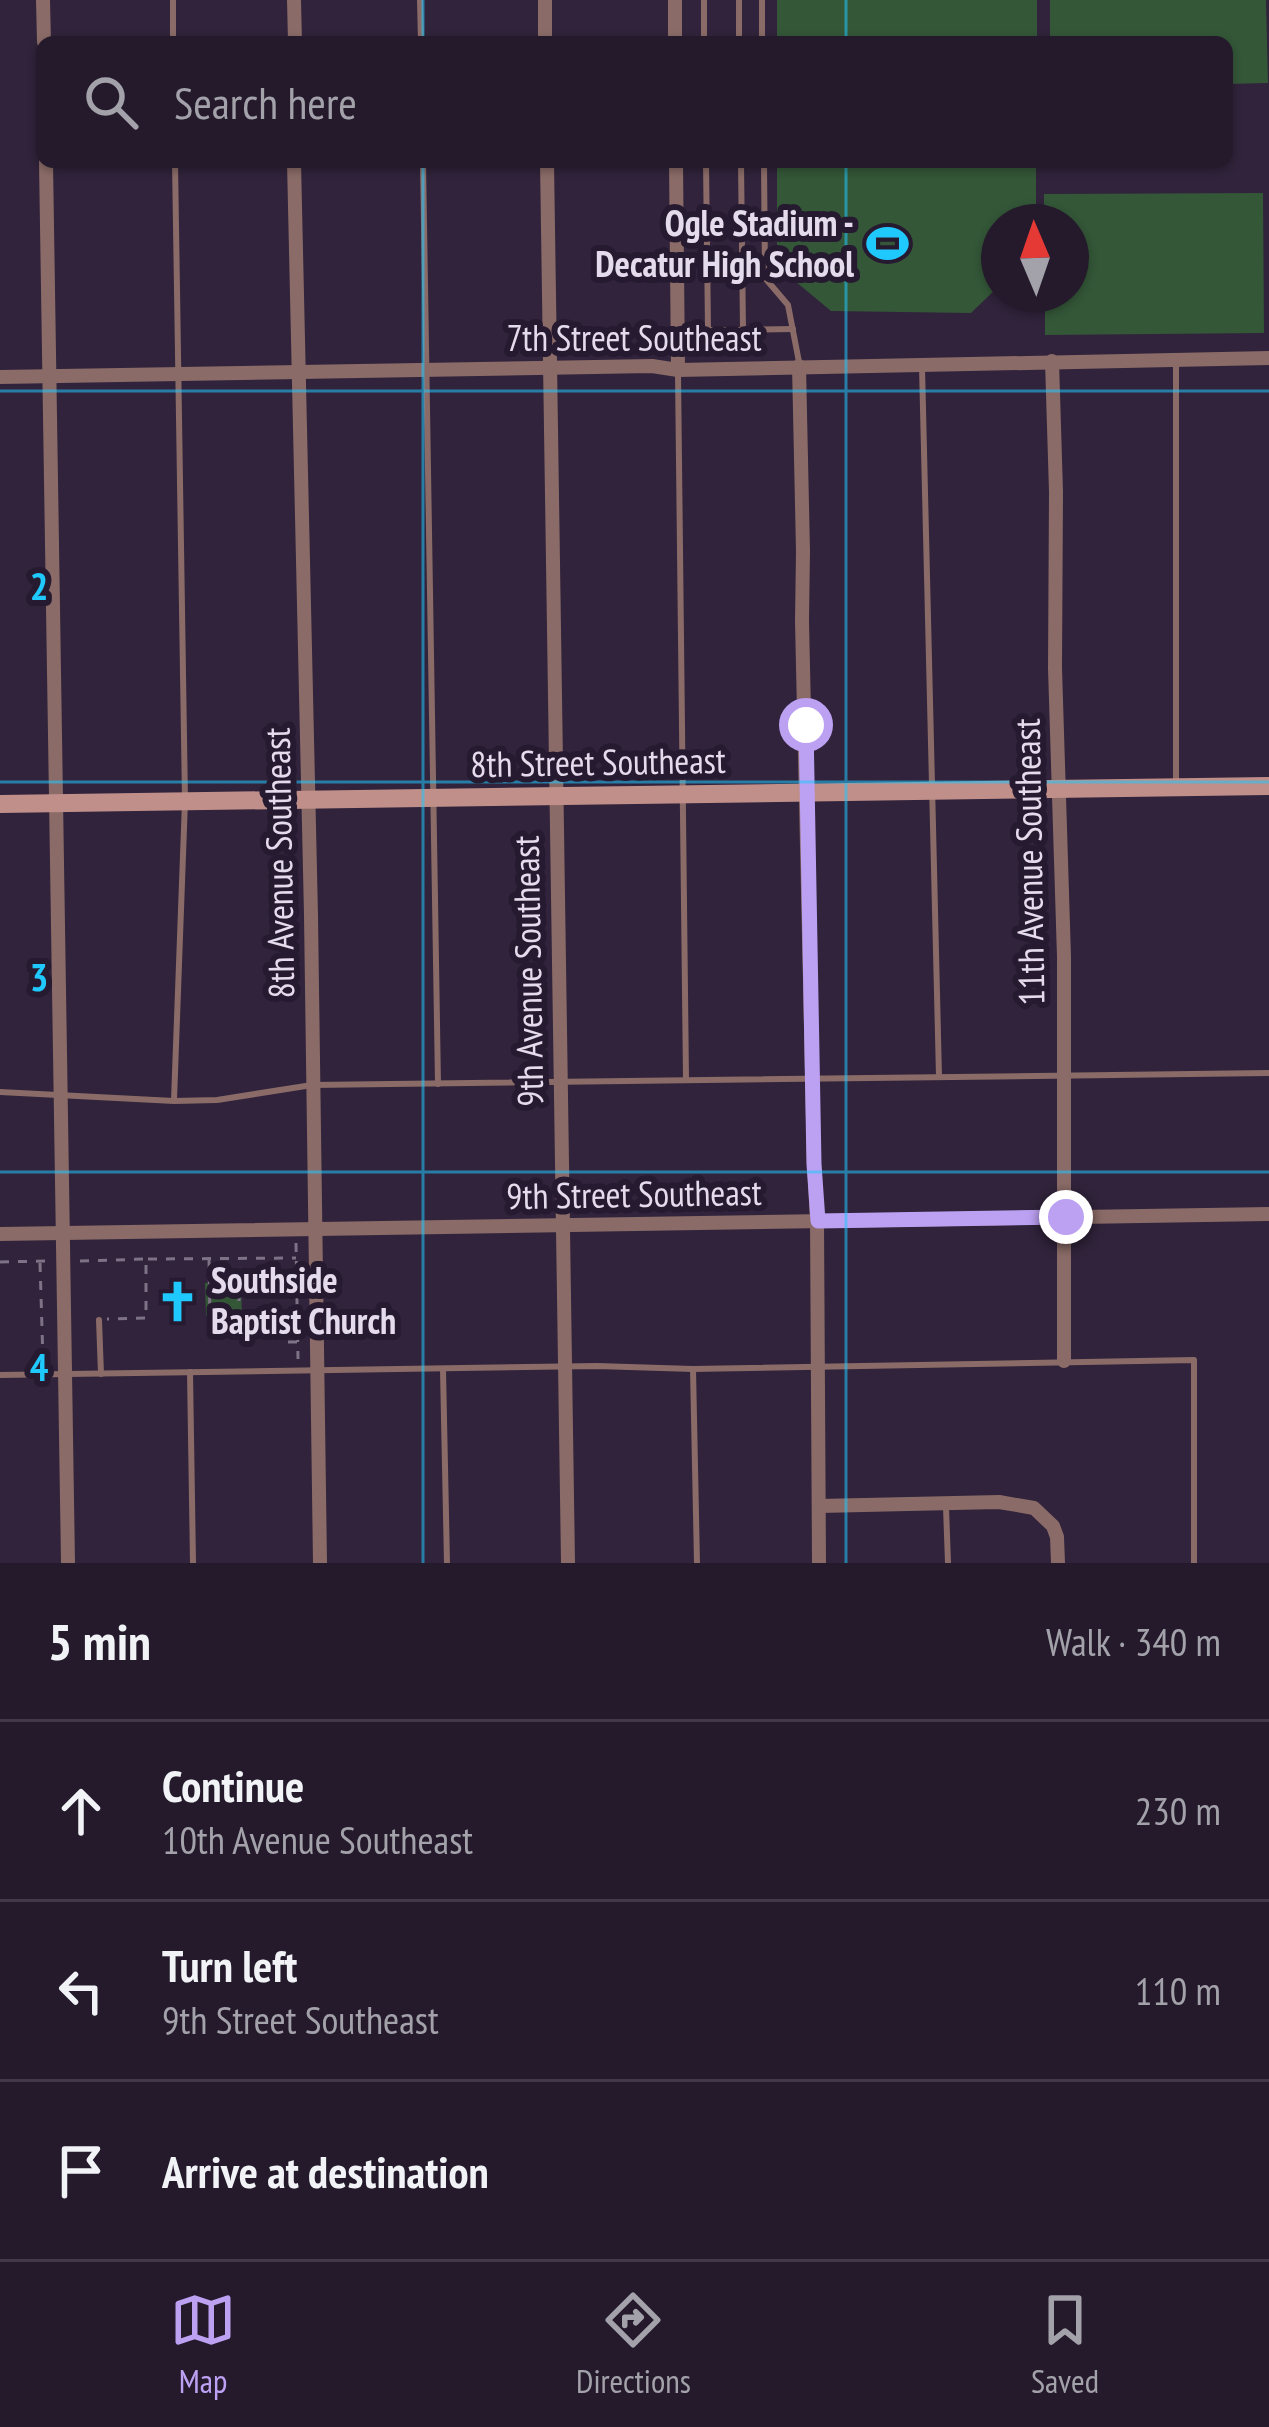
<!DOCTYPE html>
<meta charset="utf-8">
<style>
body{margin:0;font-family:"PT Sans Narrow",sans-serif;background:#302738;color:#f1f3f6}
.compass{position:absolute;left:981px;top:204px;width:108px;height:108px;border-radius:50%;background:#241a2c;box-shadow:0 3px 9px #0004;rotate:358deg}
.stop{position:absolute;width:36px;height:36px;margin:-27px;border:9px solid #bca0f2;border-radius:50%;background:#fff}
.stop.end{background:#bca0f2;border-color:#fff;box-shadow:0 3px 12px #0008}
.list{margin:0;padding:0;list-style:none}
h2{display:flex;justify-content:space-between;align-items:center;height:156px;margin:0;padding:0 48px;font-size:51px}
h2 small{font-size:39px;font-weight:400;color:#a3a1a9}
.list li{display:grid;grid-template-columns:78px 1fr auto;gap:36px;align-items:center;box-sizing:border-box;height:180px;padding:0 48px;border-top:3px solid #413848}
.list b{display:block;font-size:45px;white-space:nowrap}
.list p{margin:0;font-size:39px;white-space:nowrap;color:#a3a1a9}
.list em{font-size:39px;font-style:normal;color:#a3a1a9}
.icon{flex:none;width:66px;height:66px;fill:none;stroke:currentColor;stroke-width:2;stroke-linecap:round;stroke-linejoin:round}
.map{position:relative;flex:none;width:1269px;height:1563px;overflow:hidden}
.search{position:absolute;background:#241a2c;box-shadow:0 3px 9px #0004;left:36px;right:36px;top:36px;height:132px;display:flex;align-items:center;gap:30px;box-sizing:border-box;padding:0 42px;border-radius:18px;color:#a3a1a9;font-size:45px}
.sheet{height:696px;background:#241a2c}
nav{display:flex;justify-content:space-around;align-items:center;box-sizing:border-box;height:168px;border-top:3px solid #413848;background:#241a2c;font-size:33px;color:#a3a1a9}
nav a{display:grid;justify-items:center;gap:6px}
nav .on{color:#bca0f2}
.map>svg:first-child{display:block}
.green{fill:#345738}
.lines{fill:none;stroke-linecap:round;stroke-linejoin:round}
.path{stroke:#7d7286;stroke-width:3;stroke-dasharray:9 9;stroke-linecap:butt}
.lane{stroke:#8a6b67;stroke-width:6}
.street{stroke:#8a6b67;stroke-width:14}
.secondary{stroke:#c08f89;stroke-width:18}
.route{stroke:#bca0f2;stroke-width:15}
.grid{fill:none;stroke:#20c9fd;stroke-width:3;stroke-opacity:0.55}
.labels{text-anchor:middle;stroke-width:12;stroke-linejoin:round;paint-order:stroke}
.poi-label{font-size:36px;font-weight:bold;fill:#e4dcec;stroke:#261a31;text-anchor:end}
.street-label{font-size:36px;fill:#e4dcec;stroke:#261a31}
.grid-label{font-size:39px;text-anchor:middle;font-weight:bold;fill:#20c9fd;stroke:#261a31;stroke-width:12;stroke-linejoin:round;paint-order:stroke}
</style>
<div class="map">
<svg width="1269" height="1563" viewBox="0 0 1269 1563">
<rect width="100%" height="100%" fill="#30233b"/>
<g class="green">
<rect x="777" y="0" width="260" height="42"/>
<polygon points="1050,0 1266,0 1268,83 1227,84 1227,42 1050,42"/>
<polygon points="777,162 1036,162 1036,222 999,222 999,286 971,313 831,311 777,266"/>
<polygon points="1263,193 1264,333 1045,335 1045,294 1071,294 1071,222 1044,222 1044,194"/>
<polygon points="205,1283 241,1284 242,1316 206,1316"/>
</g>
<g class="lines">
<g class="path">
<polyline points="296,1243 298,1359"/>
<polyline points="148,1259 296,1258"/>
<polyline points="209,1259 210,1320 239,1319 239,1286 209,1286"/>
<polyline points="80,1261 146,1259 146,1318 107,1319"/>
<polyline points="0,1262 46,1261"/>
<polyline points="40,1263 43,1361"/>
<polyline points="276,1286 304,1285"/>
<polyline points="288,1342 304,1342"/>
</g>
<g class="lane">
<polyline points="173,0 173,42"/>
<polyline points="420,0 421,42"/>
<polyline points="704,0 704,42"/>
<polyline points="739,0 739,42"/>
<polyline points="762,0 762,42"/>
<polyline points="423,162 438,1084"/>
<polyline points="706,162 708,330 743,330 741,162"/>
<polyline points="764,162 765,278 788,305 799,362"/>
<polyline points="743,330 793,329"/>
<polyline points="922,367 939,1077"/>
<polyline points="678,373 686,1080"/>
<polyline points="1176,784 1176,359"/>
<polyline points="0,1092 174,1101 217,1100 312,1085 1269,1073"/>
<polyline points="174,1100 185,801 175,162"/>
<polyline points="99,1320 101,1374"/>
<polyline points="693,1369 697,1563"/>
<polyline points="443,1370 447,1563"/>
<polyline points="190,1372 193,1563"/>
<polyline points="0,1375 597,1366 693,1369 1194,1360 1194,1563"/>
<polyline points="946,1507 948,1563"/>
</g>
<g class="street">
<polyline points="43,0 44,42"/>
<polyline points="294,0 295,42"/>
<polyline points="545,0 545,42"/>
<polyline points="675,42 675,0"/>
<polyline points="46,162 68,1563"/>
<polyline points="294,162 311,915 320,1563"/>
<polyline points="547,162 568,1563"/>
<polyline points="676,162 678,370"/>
<polyline points="1052,361 1056,492 1055,668 1064,957 1064,1361"/>
<polyline points="799,366 803,551 802,621 814,1164 817,1221 819,1563"/>
<polyline points="0,377 652,366 678,370 1269,358"/>
<polyline points="0,1234 1269,1214"/>
<polyline points="819,1506 999,1502 1034,1508 1053,1526 1057,1537 1058,1563"/>
</g>
<polyline class="secondary" points="0,804 1269,786"/>
</g>
<g class="lines">
<polyline class="route" points="806,725 814,1164 818,1221 1066,1217"/>
</g>
<path class="grid" d="M423,0V42M846,0V42M423,162V1563M846,162V1563M0,391H1269M0,782H1269M0,1172H1269"/>
<defs>
<symbol id="stadium-bare" viewBox="-9 -9 18 18"><path d="M0-5a6.5 5 0 1 0 0 10a6.5 5 0 1 0 0-10ZM-3.5-1.8h7v3.6h-7Z" fill="#20c9fd" stroke="#261a31" stroke-width="2.5" paint-order="stroke"/></symbol>
<symbol id="church-bare" viewBox="-9 -9 18 18"><path d="M-1.2-6h2.4v3.5h3.3v2.4h-3.3V6h-2.4V-.1h-3.3v-2.4h3.3Z" fill="#20c9fd" stroke="#261a31" stroke-width="2.5" paint-order="stroke"/></symbol>
</defs>
<g fill-rule="evenodd">
<use href="#stadium-bare" x="858" y="214" width="59" height="59"/>
<use href="#church-bare" x="148" y="1272" width="59" height="59"/>
</g>
<g class="labels">
<g class="poi-label">
<text x="854" y="236">Ogle Stadium -<tspan x="854" dy="41">Decatur High School</tspan></text>
<text x="211" y="1293" text-anchor="start">Southside<tspan x="211" dy="41">Baptist Church</tspan></text>
</g>
<g class="street-label">
<text x="634" y="351">7th Street Southeast</text>
<text transform="translate(598 762) rotate(-1)" y="13">8th Street Southeast</text>
<text transform="translate(1029 862) rotate(-91)" y="13">11th Avenue Southeast</text>
<text transform="translate(279 863) rotate(-91)" y="13">8th Avenue Southeast</text>
<text transform="translate(528 971) rotate(-91)" y="13">9th Avenue Southeast</text>
<text transform="translate(634 1194) rotate(-1)" y="13">9th Street Southeast</text>
</g>
</g>
<g class="grid-label">
<text x="39" y="600">2</text>
<text x="39" y="991">3</text>
<text x="39" y="1381">4</text>
</g>
</svg>
<svg class="compass" viewBox="-18 -18 36 36"><path d="M0-13l5 13h-10z" fill="#e53935"/><path d="M0 13l5-13h-10z" fill="#a3a1a9"/></svg>
<div class="stop" style="left:806px;top:725px"></div>
<div class="stop end" style="left:1066px;top:1217px"></div>
<div class="search"><svg class="icon" aria-label="search" viewBox="0 0 24 24"><circle cx="10" cy="10" r="6"/><path d="M15 15l6 6"/></svg>Search here</div>
</div>
<section class="sheet">
<h2>5 min<small>Walk · 340 m</small></h2>
<ul class="list">
<li><svg class="icon" aria-label="ahead" viewBox="0 0 24 24"><path d="M12 20V5M6 11l6-6 6 6"/></svg><div><b>Continue</b><p>10th Avenue Southeast</p></div><em>230 m</em></li>
<li><svg class="icon" aria-label="left" viewBox="0 0 24 24"><path d="M17 20v-9H6M10 6l-5 5 5 5"/></svg><div><b>Turn left</b><p>9th Street Southeast</p></div><em>110 m</em></li>
<li><svg class="icon" aria-label="arrive" viewBox="0 0 24 24"><path d="M6 21V4h12l-3 4 3 4H6"/></svg><div><b>Arrive at destination</b></div></li>
</ul>
</section>
<nav>
<a class="on"><svg class="icon" aria-label="map" viewBox="0 0 24 24"><path d="M3 6l6-2 6 2 6-2v14l-6 2-6-2-6 2zM9 4v14M15 6v14"/></svg>Map</a>
<a><svg class="icon" aria-label="directions" viewBox="0 0 24 24"><path d="M12 3l9 9-9 9-9-9zM9 14v-3h6M13 9l2 2-2 2"/></svg>Directions</a>
<a><svg class="icon" aria-label="saved" viewBox="0 0 24 24"><path d="M7 4h10v16l-5-4-5 4z"/></svg>Saved</a>
</nav>
